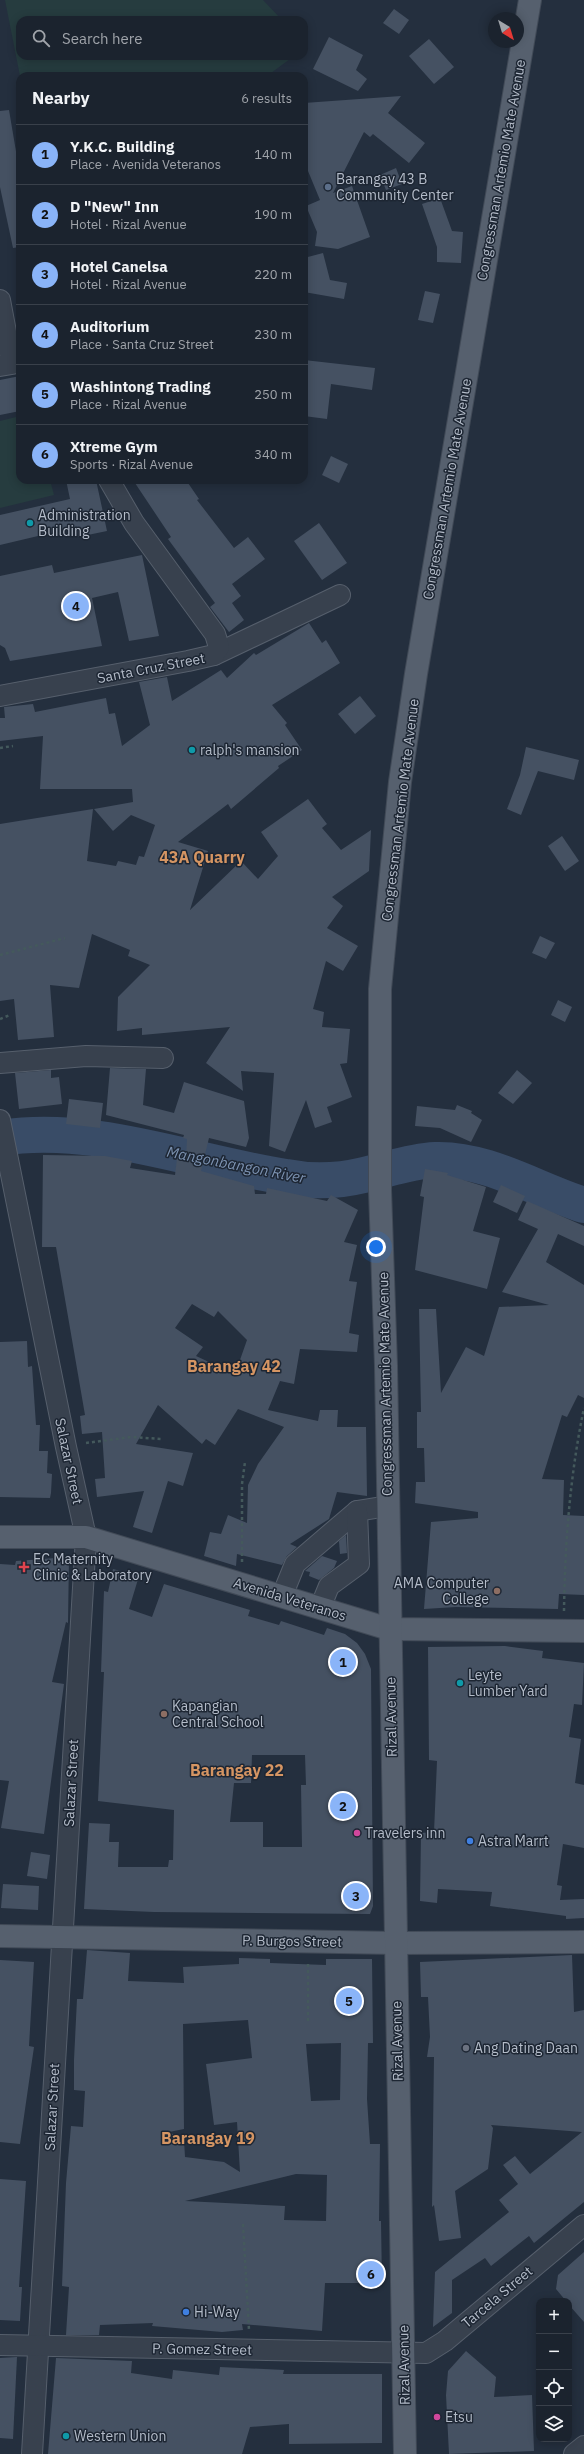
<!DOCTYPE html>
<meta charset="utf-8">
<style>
body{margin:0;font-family:"IBM Plex Sans",sans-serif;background:#282f3a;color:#f1f3f6}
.controls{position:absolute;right:12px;bottom:12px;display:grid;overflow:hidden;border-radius:8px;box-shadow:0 2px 10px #0003}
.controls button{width:36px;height:36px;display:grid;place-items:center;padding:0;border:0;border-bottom:1px solid #39404a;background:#1b232e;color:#f1f3f6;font:20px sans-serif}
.compass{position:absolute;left:488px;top:12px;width:36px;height:36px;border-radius:50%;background:#1b232e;box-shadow:0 2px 10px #0003;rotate:142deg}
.you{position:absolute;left:376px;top:1247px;width:14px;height:14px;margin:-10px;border:3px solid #fff;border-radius:50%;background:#1a73e8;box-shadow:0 0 0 6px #1a73e833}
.badge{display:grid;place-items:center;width:26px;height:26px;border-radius:50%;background:#8ab4f8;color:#111;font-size:13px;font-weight:700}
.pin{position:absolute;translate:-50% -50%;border:2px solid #fff;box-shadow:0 1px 4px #0006}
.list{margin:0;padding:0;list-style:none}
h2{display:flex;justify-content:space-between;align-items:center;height:52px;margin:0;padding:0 16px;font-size:17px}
h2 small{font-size:13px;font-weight:400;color:#a0a4aa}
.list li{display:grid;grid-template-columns:26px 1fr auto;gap:12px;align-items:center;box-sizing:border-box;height:60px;padding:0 16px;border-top:1px solid #39404a}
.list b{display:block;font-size:15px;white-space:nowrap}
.list p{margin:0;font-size:13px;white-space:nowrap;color:#a0a4aa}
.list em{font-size:13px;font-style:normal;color:#a0a4aa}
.icon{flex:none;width:22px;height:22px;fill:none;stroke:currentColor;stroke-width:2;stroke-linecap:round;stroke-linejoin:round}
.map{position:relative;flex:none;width:584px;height:2454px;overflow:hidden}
.search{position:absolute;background:#1b232e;box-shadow:0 2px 10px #0003;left:16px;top:16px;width:292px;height:44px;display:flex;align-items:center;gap:10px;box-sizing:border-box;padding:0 14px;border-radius:12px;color:#a0a4aa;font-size:15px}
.panel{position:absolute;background:#1b232e;box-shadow:0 2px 10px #0003;left:16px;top:72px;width:292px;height:412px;border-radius:12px}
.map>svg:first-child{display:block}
.green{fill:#263c3f}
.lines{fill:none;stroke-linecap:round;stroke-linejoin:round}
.river{stroke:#394c67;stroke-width:36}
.building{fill:#455162;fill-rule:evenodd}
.minor-casing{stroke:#565f6c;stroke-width:22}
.major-casing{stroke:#414a57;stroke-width:24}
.path{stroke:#44595c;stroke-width:2.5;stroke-dasharray:3 3;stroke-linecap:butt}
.minor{stroke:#38414e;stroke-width:20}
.major{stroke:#56606e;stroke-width:22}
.service-dot{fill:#5c6f8a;stroke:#1d2633;stroke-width:1.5}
.culture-dot{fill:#0f9aa8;stroke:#1d2633;stroke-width:1.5}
.health-dot{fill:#e0444e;stroke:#1d2633;stroke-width:1.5}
.education-dot{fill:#8d6e63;stroke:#1d2633;stroke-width:1.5}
.hotel-dot{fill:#d1479c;stroke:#1d2633;stroke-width:1.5}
.shop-dot{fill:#3f7fe0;stroke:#1d2633;stroke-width:1.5}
.worship-dot{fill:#6b7280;stroke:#1d2633;stroke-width:1.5}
.labels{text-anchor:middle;stroke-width:3;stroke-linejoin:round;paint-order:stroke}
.street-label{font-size:14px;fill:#b4bcc9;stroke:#1d2633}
.poi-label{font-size:14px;fill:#b4bcc9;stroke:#1d2633;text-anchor:start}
.water-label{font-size:15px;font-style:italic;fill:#7c92b1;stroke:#1d2633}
.quarter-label{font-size:16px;font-weight:bold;fill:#d59563;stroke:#1d2633}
</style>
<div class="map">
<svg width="584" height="2454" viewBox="0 0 584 2454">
<rect width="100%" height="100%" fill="#242f3e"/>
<g class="green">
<polygon points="5,0 263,0 282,20 20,20 20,56 294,56 267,76 20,76"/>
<polygon points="20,416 20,480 50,480 54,495 0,508 0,421"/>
</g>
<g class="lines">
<path class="river" d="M0,1138C95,1123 193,1163 286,1177C311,1182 339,1181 364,1175C387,1170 410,1161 435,1160C487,1158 536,1190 584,1205"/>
</g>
<g class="building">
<polygon points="394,9 409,20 399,34 383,23"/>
<polygon points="329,37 363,55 356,70 367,79 358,91 313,69"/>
<polygon points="429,39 454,67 434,84 409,56"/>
<polygon points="401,96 388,113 425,143 409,163 373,134 370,137 364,132 333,193 352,186 370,237 338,249 315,246 317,232 306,206 320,200 308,171 304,171 304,103"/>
<polygon points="9,110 20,175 20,247 13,248 0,187 0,111"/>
<polygon points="396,168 402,184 386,190 380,175"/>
<polygon points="440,198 452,231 463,232 461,263 437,262 437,247 422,204"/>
<polygon points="323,253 330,280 347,283 344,299 304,292 307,268 304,258"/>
<polygon points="425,291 440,294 433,323 418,320"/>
<polygon points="304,360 375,368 372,390 331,384 327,419 304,416 308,377 304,377"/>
<polygon points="20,376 20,411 0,415 0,380"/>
<polygon points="331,456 348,464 339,483 322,475"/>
<polygon points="66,480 96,480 107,531 78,537 76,527 0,545 0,515 70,499"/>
<polygon points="133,480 186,480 199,499 197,500 234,548 248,537 265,559 232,584 241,596 232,603 244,620 229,632 210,607 215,603 168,539 171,537"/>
<polygon points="319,523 347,563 322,580 294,541"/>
<polygon points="142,555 159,636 129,641 118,592 92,598 102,646 10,661 5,648 0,645 0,576 52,565 54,573"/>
<polygon points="309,623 322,643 326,640 340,663 272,705 287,723 285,725 302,750 278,766 279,768 231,809 228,804 178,842 208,851 190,910 241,861 258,879 278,856 261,832 308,799 327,824 322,828 341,850 371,830 369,871 332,897 343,906 327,928 358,946 343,971 326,961 313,1009 324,1012 322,1027 350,1029 347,1063 340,1064 352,1097 327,1107 332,1122 315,1128 306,1100 285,1152 269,1146 274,1073 241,1071 243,1091 206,1063 230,1027 142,1035 142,1028 117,1031 118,997 150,965 128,956 130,950 92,934 79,988 50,985 54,1037 18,1040 14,999 0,1001 0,824 93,809 87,861 116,866 118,861 136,865 139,856 144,857 155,825 131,815 113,831 94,809 133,802 132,789 40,789 43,736 0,741 0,718 5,718 4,707 33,704 35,712 106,698 109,714 115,713 122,746 150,725 139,682 167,677 172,701 221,670 227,678 254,653 256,655"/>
<polygon points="360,696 376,716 355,734 338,714"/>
<polygon points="526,747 579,760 574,780 538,771 521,815 507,809 520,775"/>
<polygon points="562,836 579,861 565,871 548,846"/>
<polygon points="540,936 555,943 546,959 532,953"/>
<polygon points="558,1000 572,1007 565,1022 551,1015"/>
<path d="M110,1068L146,1069L143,1105L174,1113L184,1082L244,1101L249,1138L246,1147L209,1138L201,1171L254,1186L255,1194H266L267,1188L327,1201L331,1195L358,1210L344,1242L357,1245L349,1281L357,1282L349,1333L359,1335L357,1352L300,1349L294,1384L280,1381L268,1410L318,1421L320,1410H338L337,1427H366L367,1496L337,1492L329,1519L290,1544L297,1547L287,1556L282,1565L237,1554L236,1566L204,1556L210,1532L221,1534L228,1515L247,1523L248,1485L258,1464L284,1427L238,1409L215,1445L206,1439L202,1444L158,1405L136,1444L193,1453L183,1486L168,1481L152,1533L133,1527L144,1491L97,1497L95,1479L105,1478L102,1432L82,1434L80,1416L85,1415L56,1247H42L43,1155L105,1156L132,1161L130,1168L175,1175L177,1158H186L187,1139L183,1138L184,1135L106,1115ZM192,1304L214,1317L218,1311L247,1340L235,1374L196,1356L203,1347L175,1328Z"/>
<polygon points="51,1070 51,1078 59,1077 62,1104 19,1109 15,1073"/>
<polygon points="517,1070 532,1083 513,1104 498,1093"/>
<polygon points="69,1099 103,1103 100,1128 66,1124"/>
<polygon points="457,1105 472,1111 471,1113 482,1120 471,1142 440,1128 415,1126 417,1106 455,1110"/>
<polygon points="425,1169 448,1173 447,1175 486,1187 473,1231 500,1238 487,1289 415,1270 424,1197 420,1196"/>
<polygon points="501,1185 525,1196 517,1213 493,1202"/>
<polygon points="527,1201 584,1226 584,1246 558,1234 546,1262 584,1285 584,1398 578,1395 567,1417 562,1415 542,1479 564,1480 563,1515 584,1516 584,1595 559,1594 558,1609 456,1607 424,1609 431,1522 478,1518 478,1512 415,1503 416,1482 425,1482 424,1448 417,1448 417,1412 421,1412 419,1309 436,1309 441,1393 466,1347 484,1356 499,1307 549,1305 502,1292 538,1229 518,1220"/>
<polygon points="27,1341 28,1367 32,1366 36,1425 40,1425 39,1451 48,1451 47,1473 52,1474 51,1493 50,1498 0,1497 0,1342"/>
<polygon points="346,1535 347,1553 340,1554 339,1541"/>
<polygon points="322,1556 337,1561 334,1568 319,1580 309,1576 310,1572 305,1571"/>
<polygon points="69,1557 68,1623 66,1622 52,1682 64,1684 44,1834 1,1828 9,1781 0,1780 0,1564 15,1565 16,1561"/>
<path d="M113,1569L139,1576L129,1609L152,1617L164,1584L250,1610L248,1616L279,1625L281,1621L324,1635L327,1628L345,1634L357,1643L365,1654L371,1669L373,1906L370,1914L154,1912L84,1909L89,1823L110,1824L109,1842H119L118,1867H168L169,1860H173L174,1810L98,1801L104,1672H101L104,1591L108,1592ZM252,1755H305L306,1785H301L302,1847H263V1822H230L234,1783H251Z"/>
<polygon points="505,1646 543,1651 542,1658 584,1663 582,1705 574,1704 569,1737 581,1739 575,1783 584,1785 584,1848 563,1844 557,1885 562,1886 560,1900 584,1899 584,1918 566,1919 566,1916 490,1906 492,1892 438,1889 437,1903 420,1901 421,1833 434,1832 437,1761 429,1760 428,1647"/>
<polygon points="31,1852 50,1855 47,1879 27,1876"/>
<polygon points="3,1884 39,1886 38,1910 1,1908"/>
<path d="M87,1950L130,1953L128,1981L184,1983L183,1967L239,1964V1958L270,1959V1963L326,1965V1959H372L373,2043H368L367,2099L370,2144H380L379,2221H381L382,2283H325L322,2331L242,2324L243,2330L222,2332L152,2326L153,2323L100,2325L99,2335H66L69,2287L62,2286L66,2183L71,2126L83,2127L85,2091L74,2090V2060L77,1999H83ZM248,2020L252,2058L206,2064L214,2125L237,2122L240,2172L224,2162L185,2157L184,2140L169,2132L184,2129L183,2024ZM341,2043L340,2100L311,2101L306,2044ZM296,2174L327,2175L326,2221L284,2220L285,2206L185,2201Z"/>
<polygon points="572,1955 574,2012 584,2010 584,2202 534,2243 529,2236 491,2266 485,2258 452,2280 452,2313 433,2327 435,2272 509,2212 499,2200 518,2184 503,2165 515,2156 530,2174 582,2132 491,2125 493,2128 488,2169 455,2191 461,2238 439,2241 434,2205 432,2207 434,2057 427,2057 430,2037 428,1997 421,1997 420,1962"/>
<polygon points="0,1960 34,1962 29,2046 34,2047 20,2144 0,2142"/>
<polygon points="0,2179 26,2181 19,2287 22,2287 20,2321 0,2320"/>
<polygon points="584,2252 584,2322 569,2305 569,2301 566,2301 556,2289 558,2275"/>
<polygon points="466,2351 496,2377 494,2397 532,2395 534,2451 449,2454 446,2395 448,2371"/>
<polygon points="17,2357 13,2439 0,2438 0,2358"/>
<polygon points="56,2358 132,2361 131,2373 172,2379 173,2370 219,2375 220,2367 284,2370 283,2374 382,2374 382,2443 289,2444 289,2424 250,2427 242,2454 48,2454"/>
</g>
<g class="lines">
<defs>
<g id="minor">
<polyline points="0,300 12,364 0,366"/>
<polyline points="214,655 340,595"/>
<polyline points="0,696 188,661 214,655 219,647 215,634 134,523 109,480"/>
<polyline points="0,1063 86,1056 163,1058"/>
<polyline points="0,1120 66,1447 86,1537 32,2454"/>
<polyline points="282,1596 295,1564 357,1511 388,1506"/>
<polyline points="320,1608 329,1586 359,1564 357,1511"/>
<polyline points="0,2345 426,2353 445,2341 584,2225"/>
<polyline points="574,2454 584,2446"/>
</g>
<g id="major">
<polyline points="0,1537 86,1537 389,1629 584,1631"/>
<polyline points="0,1936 395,1943 584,1942"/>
<polyline points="405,2454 386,1366 380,1190 380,989 400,782 416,674 530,0"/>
</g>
</defs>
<use href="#minor" class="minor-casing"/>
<use href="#major" class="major-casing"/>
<g class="path">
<polyline points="0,748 13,746"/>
<polyline points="0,955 65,938"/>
<polyline points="0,1019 10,1015"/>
<polyline points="86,1443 131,1437 162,1439"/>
<polyline points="242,1562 242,1484 245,1462"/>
<path d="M564,1611C565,1542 570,1475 584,1408"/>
<polyline points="308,2021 308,1962"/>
<polyline points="243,2224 249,2330"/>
</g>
<use href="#minor" class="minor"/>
<use href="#major" class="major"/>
</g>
<circle class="service-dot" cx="328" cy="187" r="4"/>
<g class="culture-dot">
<circle cx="30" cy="523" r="4"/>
<circle cx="192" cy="750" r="4"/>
<circle cx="460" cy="1683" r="4"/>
<circle cx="66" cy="2436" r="4"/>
</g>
<path class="health-dot" d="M22 1561h4v4h4v4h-4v4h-4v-4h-4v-4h4z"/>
<g class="education-dot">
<circle cx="497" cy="1591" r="4"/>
<circle cx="164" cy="1714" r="4"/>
</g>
<g class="hotel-dot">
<circle cx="357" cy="1833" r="4"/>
<circle cx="437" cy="2417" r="4"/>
</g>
<g class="shop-dot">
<circle cx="470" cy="1841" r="4"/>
<circle cx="186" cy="2312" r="4"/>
</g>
<circle class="worship-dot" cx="466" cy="2048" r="4"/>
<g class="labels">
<g class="street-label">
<text transform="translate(501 170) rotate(-80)" y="5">Congressman Artemio Mate Avenue</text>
<text transform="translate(447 489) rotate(-80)" y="5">Congressman Artemio Mate Avenue</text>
<text transform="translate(151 668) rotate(-11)" y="5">Santa Cruz Street</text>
<text transform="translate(400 810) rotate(-83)" y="5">Congressman Artemio Mate Avenue</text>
<text transform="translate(385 1384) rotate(-91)" y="5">Congressman Artemio Mate Avenue</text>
<text transform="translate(69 1461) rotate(78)" y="5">Salazar Street</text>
<text transform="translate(290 1599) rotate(17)" y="5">Avenida Veteranos</text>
<text transform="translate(391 1717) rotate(-91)" y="5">Rizal Avenue</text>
<text transform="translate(71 1783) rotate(-87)" y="5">Salazar Street</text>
<text transform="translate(292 1941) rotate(1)" y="5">P. Burgos Street</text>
<text transform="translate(397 2041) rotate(-91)" y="5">Rizal Avenue</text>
<text transform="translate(52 2107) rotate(-87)" y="5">Salazar Street</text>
<text transform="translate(497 2297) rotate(-40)" y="5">Tarcela Street</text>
<text transform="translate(202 2349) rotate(1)" y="5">P. Gomez Street</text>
<text transform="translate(404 2365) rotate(-91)" y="5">Rizal Avenue</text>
</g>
<g class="poi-label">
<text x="336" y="184">Barangay 43 B<tspan x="336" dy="16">Community Center</tspan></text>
<text x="38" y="520">Administration<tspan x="38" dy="16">Building</tspan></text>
<text x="200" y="755">ralph's mansion</text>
<text x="33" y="1564">EC Maternity<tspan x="33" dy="16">Clinic &amp; Laboratory</tspan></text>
<text x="489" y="1588" text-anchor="end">AMA Computer<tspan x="489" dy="16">College</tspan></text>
<text x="468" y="1680">Leyte<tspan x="468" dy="16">Lumber Yard</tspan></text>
<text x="172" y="1711">Kapangian<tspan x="172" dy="16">Central School</tspan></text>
<text x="365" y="1838">Travelers inn</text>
<text x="478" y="1846">Astra Marrt</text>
<text x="474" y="2053">Ang Dating Daan</text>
<text x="194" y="2317">Hi-Way</text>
<text x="445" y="2422">Etsu</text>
<text x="74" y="2441">Western Union</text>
</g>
<g class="water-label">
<text transform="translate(236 1165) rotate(11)" y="5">Mangonbangon River</text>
</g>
<g class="quarter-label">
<text x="202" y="863">43A Quarry</text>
<text x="234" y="1372">Barangay 42</text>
<text x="237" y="1776">Barangay 22</text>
<text x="208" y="2144">Barangay 19</text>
</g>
</g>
</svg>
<div class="controls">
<button>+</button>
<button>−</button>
<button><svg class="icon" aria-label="locate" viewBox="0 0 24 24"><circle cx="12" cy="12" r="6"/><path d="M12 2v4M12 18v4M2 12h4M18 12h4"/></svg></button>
<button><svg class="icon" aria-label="layers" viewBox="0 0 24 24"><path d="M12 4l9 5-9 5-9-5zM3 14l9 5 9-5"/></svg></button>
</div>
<svg class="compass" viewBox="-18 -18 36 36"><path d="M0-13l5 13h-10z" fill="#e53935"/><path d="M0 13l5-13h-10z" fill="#a0a4aa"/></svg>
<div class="you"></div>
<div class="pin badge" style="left:343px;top:1662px">1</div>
<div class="pin badge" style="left:343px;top:1806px">2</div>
<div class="pin badge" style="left:356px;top:1896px">3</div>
<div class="pin badge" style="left:76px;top:606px">4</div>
<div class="pin badge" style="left:349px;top:2001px">5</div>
<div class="pin badge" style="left:371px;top:2274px">6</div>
<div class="search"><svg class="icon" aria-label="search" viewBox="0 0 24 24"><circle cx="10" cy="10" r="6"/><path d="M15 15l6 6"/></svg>Search here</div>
<section class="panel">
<h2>Nearby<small>6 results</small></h2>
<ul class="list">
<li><span class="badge">1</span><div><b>Y.K.C. Building</b><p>Place · Avenida Veteranos</p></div><em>140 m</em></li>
<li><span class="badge">2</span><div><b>D &quot;New&quot; Inn</b><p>Hotel · Rizal Avenue</p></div><em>190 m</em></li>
<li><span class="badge">3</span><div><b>Hotel Canelsa</b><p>Hotel · Rizal Avenue</p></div><em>220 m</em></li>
<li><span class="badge">4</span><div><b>Auditorium</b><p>Place · Santa Cruz Street</p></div><em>230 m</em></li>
<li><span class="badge">5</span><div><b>Washintong Trading</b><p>Place · Rizal Avenue</p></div><em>250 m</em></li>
<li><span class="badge">6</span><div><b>Xtreme Gym</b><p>Sports · Rizal Avenue</p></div><em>340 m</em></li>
</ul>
</section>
</div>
